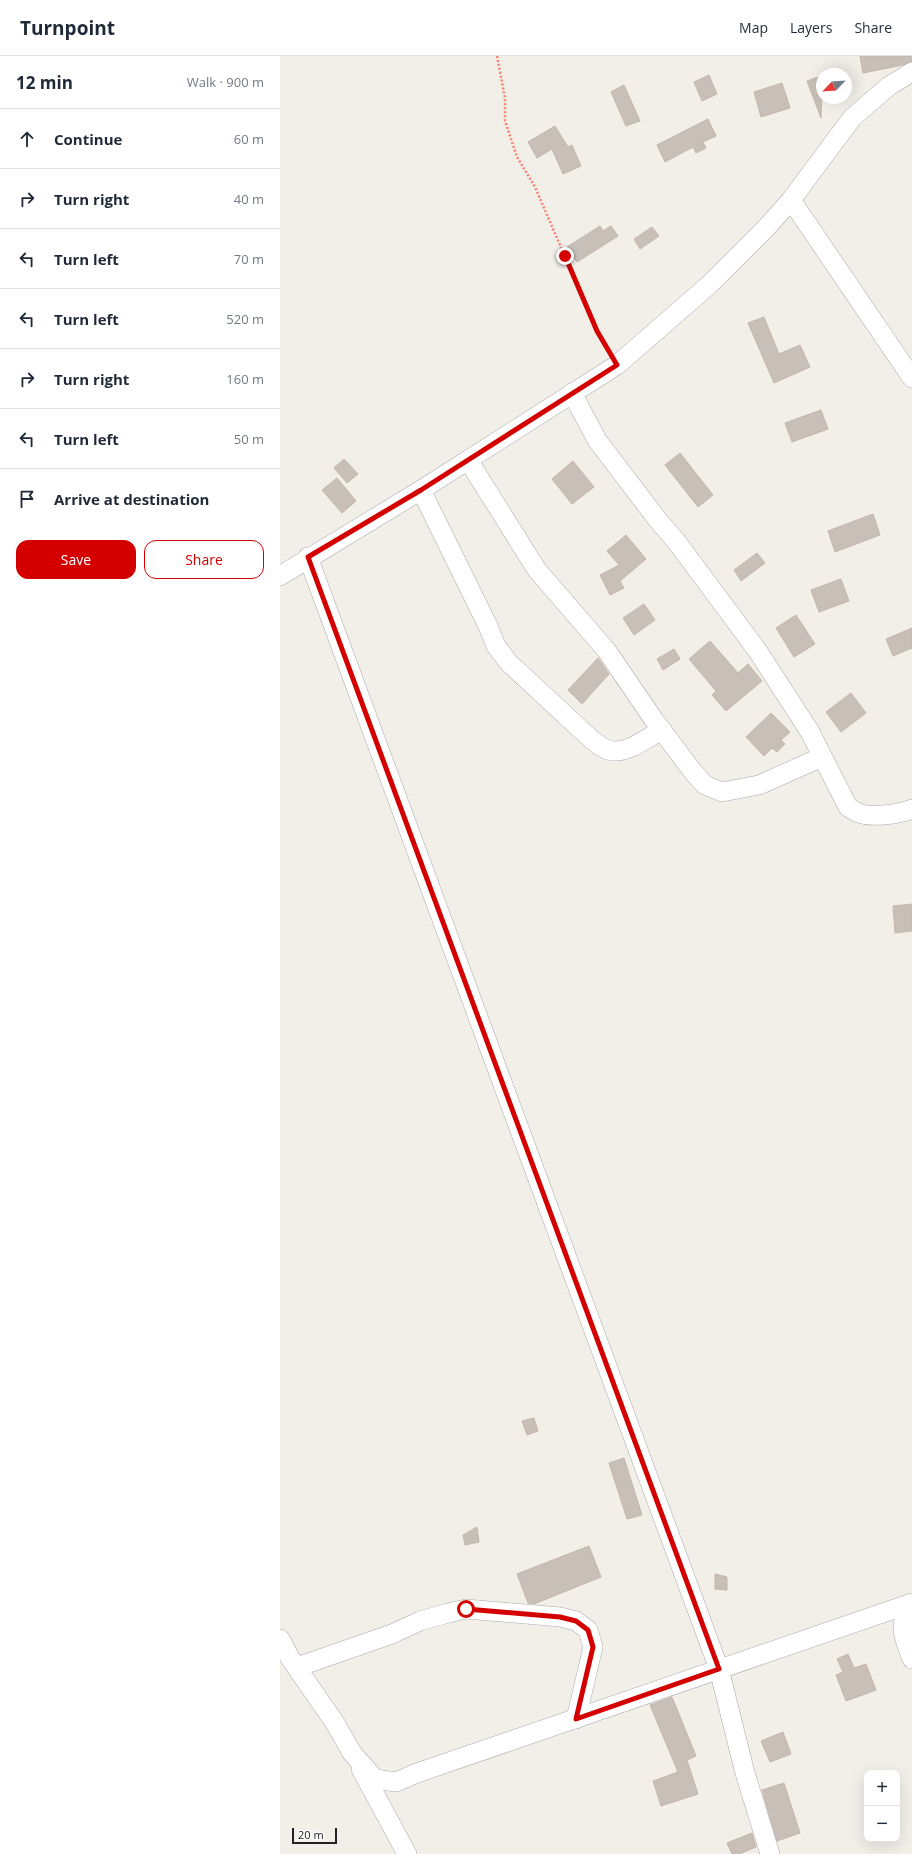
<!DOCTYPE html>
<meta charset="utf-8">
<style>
body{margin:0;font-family:"Open Sans",sans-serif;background:#f2f2f3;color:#1f2937}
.controls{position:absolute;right:12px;bottom:12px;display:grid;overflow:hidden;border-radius:8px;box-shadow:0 4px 16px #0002}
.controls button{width:36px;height:36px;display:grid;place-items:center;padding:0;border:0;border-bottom:1px solid #e0e1e3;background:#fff;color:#1f2937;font:20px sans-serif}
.compass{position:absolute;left:536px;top:12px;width:36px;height:36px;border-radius:50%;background:#fff;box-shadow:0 4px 16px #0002;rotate:245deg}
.scale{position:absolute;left:12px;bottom:10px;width:45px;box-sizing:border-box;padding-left:4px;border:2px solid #222;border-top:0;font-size:11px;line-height:14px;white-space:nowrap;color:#222;-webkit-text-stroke:3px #fff;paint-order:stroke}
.stop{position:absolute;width:12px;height:12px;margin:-9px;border:3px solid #d40000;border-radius:50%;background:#fff}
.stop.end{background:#d40000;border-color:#fff;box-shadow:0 1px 4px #0008}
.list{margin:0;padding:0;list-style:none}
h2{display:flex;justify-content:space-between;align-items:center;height:52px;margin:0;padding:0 16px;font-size:17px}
h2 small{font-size:13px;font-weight:400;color:#747a83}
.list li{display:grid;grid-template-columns:26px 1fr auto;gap:12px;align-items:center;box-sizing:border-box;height:60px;padding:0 16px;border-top:1px solid #e0e1e3}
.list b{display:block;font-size:15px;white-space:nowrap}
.list em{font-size:13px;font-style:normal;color:#747a83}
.actions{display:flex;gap:8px;padding:12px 16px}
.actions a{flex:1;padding:9px 0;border:1px solid #d40000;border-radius:12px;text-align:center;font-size:14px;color:#d40000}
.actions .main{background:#d40000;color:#fff}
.icon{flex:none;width:22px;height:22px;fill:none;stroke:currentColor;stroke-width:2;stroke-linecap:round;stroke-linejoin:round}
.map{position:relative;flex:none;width:632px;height:1798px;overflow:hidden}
header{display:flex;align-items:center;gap:24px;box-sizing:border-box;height:56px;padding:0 20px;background:#fff;border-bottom:1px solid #e0e1e3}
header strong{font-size:19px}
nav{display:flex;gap:22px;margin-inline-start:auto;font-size:14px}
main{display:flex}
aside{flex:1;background:#fff}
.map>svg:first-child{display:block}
.building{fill:#c7bfb8;stroke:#c4b6ab}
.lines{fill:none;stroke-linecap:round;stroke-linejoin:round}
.minor-casing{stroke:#a9a9a9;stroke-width:20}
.path{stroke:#fa8072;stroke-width:2.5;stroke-dasharray:2 2;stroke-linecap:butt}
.minor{stroke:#fff;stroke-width:19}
.route{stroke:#d40000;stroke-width:5}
</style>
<header>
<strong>Turnpoint</strong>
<nav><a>Map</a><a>Layers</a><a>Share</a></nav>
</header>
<main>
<aside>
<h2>12 min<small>Walk · 900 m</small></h2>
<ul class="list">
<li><svg class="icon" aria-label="ahead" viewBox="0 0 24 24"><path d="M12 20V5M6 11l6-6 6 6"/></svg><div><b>Continue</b></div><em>60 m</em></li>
<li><svg class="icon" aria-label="right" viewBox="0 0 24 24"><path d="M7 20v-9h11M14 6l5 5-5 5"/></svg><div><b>Turn right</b></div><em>40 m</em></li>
<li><svg class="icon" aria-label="left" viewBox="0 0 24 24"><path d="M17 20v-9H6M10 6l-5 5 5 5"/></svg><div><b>Turn left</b></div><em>70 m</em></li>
<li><svg class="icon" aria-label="left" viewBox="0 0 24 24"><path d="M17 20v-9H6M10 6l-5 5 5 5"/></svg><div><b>Turn left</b></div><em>520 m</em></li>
<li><svg class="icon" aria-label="right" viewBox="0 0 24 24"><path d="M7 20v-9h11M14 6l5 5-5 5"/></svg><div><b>Turn right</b></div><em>160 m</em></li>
<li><svg class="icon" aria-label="left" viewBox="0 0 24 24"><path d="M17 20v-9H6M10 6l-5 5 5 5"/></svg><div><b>Turn left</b></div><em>50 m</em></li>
<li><svg class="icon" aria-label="arrive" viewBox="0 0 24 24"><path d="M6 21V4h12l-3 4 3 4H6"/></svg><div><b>Arrive at destination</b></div></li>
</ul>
<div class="actions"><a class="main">Save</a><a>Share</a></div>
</aside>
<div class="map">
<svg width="632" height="1798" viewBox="0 0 632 1798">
<rect width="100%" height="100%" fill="#f2efe9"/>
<g class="building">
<polygon points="580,0 632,0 632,5 623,9 583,17"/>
<polygon points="429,19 437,38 422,45 414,26"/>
<polygon points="538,21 542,32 541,62 527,25"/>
<polygon points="502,27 510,52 481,61 474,36"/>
<polygon points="344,29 360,65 346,70 331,36"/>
<polygon points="428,63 436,80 423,86 426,92 416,97 413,91 385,106 377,89"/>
<polygon points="275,70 288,91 292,89 301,110 283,118 272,93 257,102 248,86"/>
<polygon points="320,170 323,175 331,170 338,180 297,206 287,191"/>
<polygon points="372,171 379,180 360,193 354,183"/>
<polygon points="484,261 499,298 520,289 530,311 494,327 468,267"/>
<polygon points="541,354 548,373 512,386 505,367"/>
<polygon points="400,397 433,439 418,451 385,409"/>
<polygon points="64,403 78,418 67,427 54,412"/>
<polygon points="293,405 314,431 292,448 272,423"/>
<polygon points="57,422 76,445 62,457 42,434"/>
<polygon points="593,458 600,479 555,496 548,475"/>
<polygon points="346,479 366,503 340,525 344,532 330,539 320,519 339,509 327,495"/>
<polygon points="477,497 485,507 461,525 454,514"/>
<polygon points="561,523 569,545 539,556 531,534"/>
<polygon points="364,548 375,564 354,579 343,562"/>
<polygon points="516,559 535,588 514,601 496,572"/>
<polygon points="632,572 632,592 613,600 606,583"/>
<polygon points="430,585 458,617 468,608 482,625 446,655 432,639 436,635 409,603"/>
<polygon points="394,593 400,603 383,614 377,603"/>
<polygon points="318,602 329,618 302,648 288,634"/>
<polygon points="571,637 586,657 561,676 546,656"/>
<polygon points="491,657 510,676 501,684 505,688 497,696 492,692 484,700 466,681"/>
<polygon points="632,848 632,875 615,877 613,850"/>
<polygon points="254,1362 258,1375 247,1379 242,1365"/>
<polygon points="344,1402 362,1459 347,1463 329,1407"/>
<polygon points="197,1471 199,1486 185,1489 183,1479"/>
<polygon points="309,1490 321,1521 254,1548 248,1547 237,1518"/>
<polygon points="435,1518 447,1521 447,1534 435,1533"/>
<polygon points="568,1598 574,1612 586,1608 596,1634 566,1645 556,1619 563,1616 557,1603"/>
<polygon points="392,1641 416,1700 407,1704 418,1738 381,1750 373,1725 398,1716 370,1649"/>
<polygon points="503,1676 511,1698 490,1706 481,1685"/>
<polygon points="504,1727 520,1777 497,1785 482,1734"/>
<polygon points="472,1777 476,1791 459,1798 452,1798 447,1787"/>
</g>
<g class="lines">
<defs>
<g id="minor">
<polyline points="511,144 632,322"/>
<path d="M292,337L317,384L377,463L396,485L477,594L530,676L568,751C572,753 575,756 579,757C591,762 620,758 632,753"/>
<polyline points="188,404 257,514 327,595 374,664 414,717 425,729 442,736 479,729 542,701"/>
<path d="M141,434L208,570L216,590L229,607L310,682C316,687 325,695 334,695C350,696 368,681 382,674"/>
<polyline points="28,501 439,1613 465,1717 490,1798"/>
<polyline points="0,520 141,434 337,309 430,228 487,171 511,144 572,62 609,30 632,16"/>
<path d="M632,1552C616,1568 625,1584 632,1603"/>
<polyline points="0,1583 10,1602 55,1667 72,1697 95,1723 116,1726 137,1717 632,1547"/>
<polyline points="17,1611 112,1578 140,1565 168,1557 186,1553 280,1561 296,1565 308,1574 313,1591 296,1663"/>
<polyline points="81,1713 127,1798"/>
</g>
</defs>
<use href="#minor" class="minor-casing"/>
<polyline class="path" points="217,0 225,42 225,65 237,101 255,131 317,275 329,295"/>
<use href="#minor" class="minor"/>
</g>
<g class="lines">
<polyline class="route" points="186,1553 280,1561 296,1565 308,1574 313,1591 296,1663 439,1613 28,501 141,434 337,309 317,275 285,200"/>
</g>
</svg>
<div class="controls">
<button>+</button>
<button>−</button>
</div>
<svg class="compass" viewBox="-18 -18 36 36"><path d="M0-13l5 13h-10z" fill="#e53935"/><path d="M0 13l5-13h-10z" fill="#747a83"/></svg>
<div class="scale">20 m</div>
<div class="stop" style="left:186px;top:1553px"></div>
<div class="stop end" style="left:285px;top:200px"></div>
</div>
</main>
